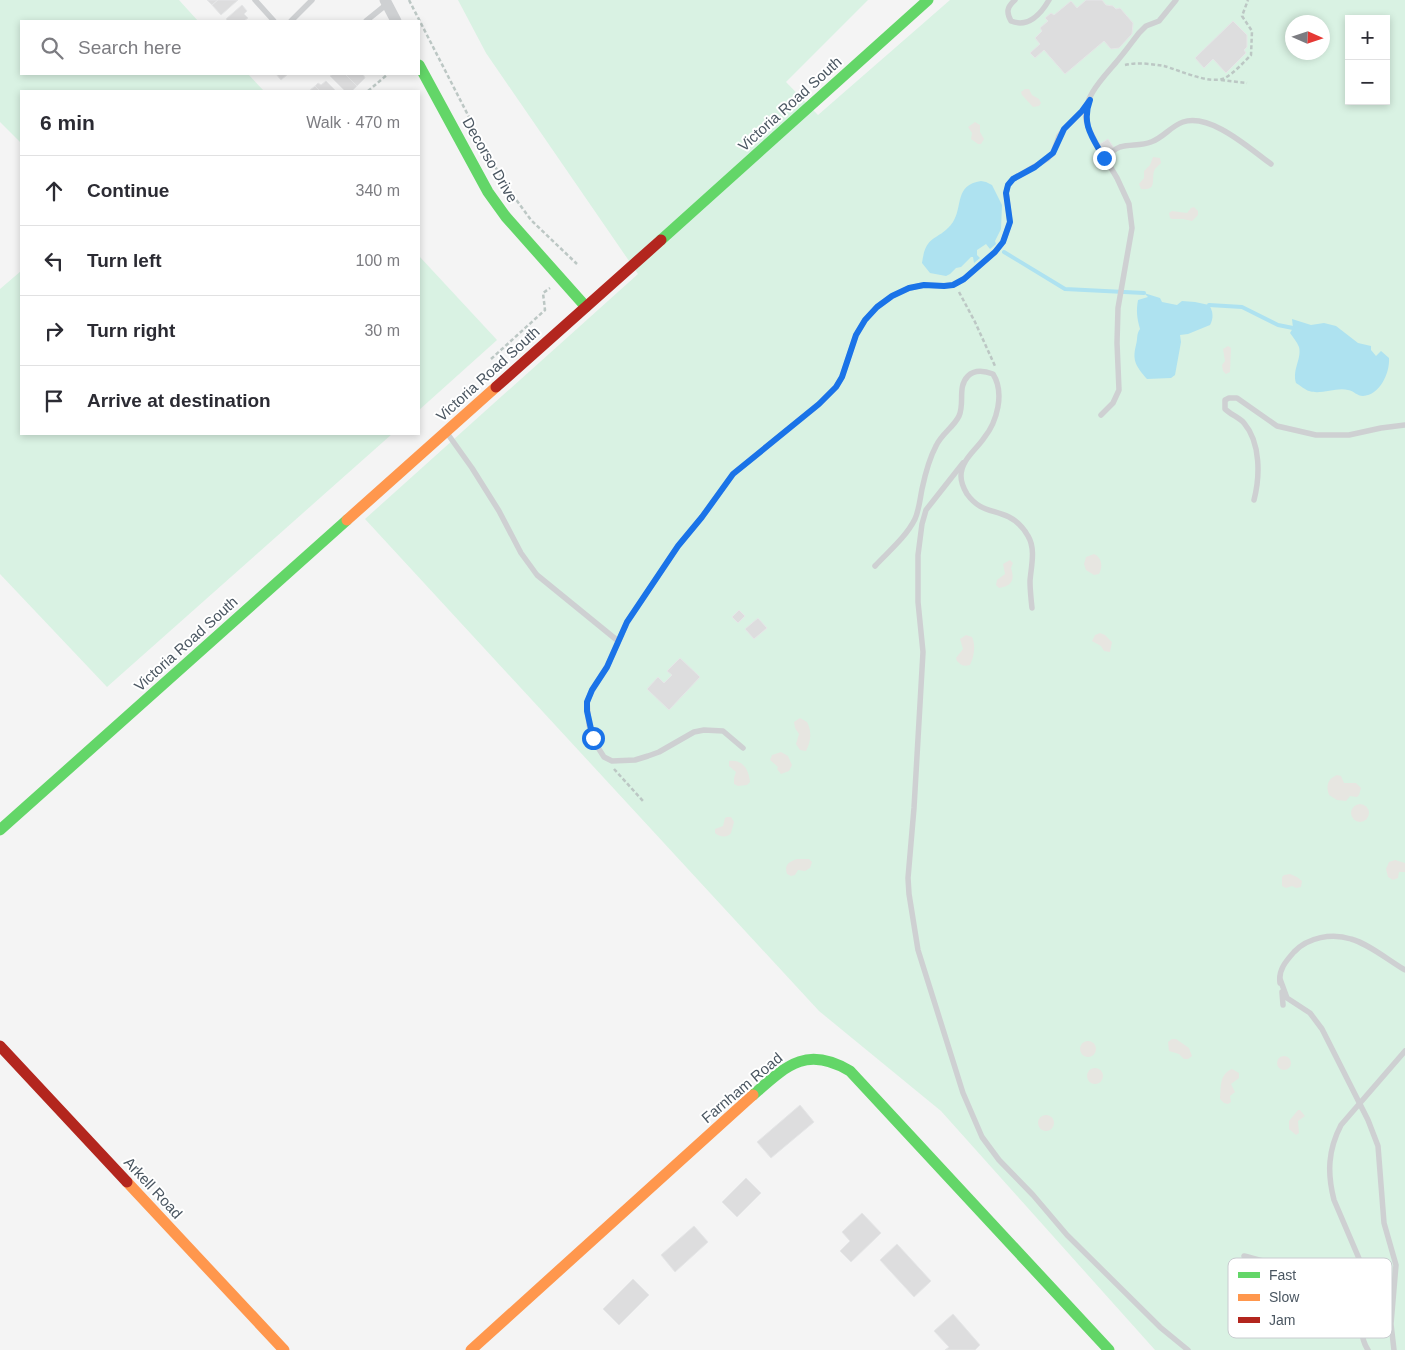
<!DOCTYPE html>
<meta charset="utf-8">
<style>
body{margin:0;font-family:Arial,sans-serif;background:#f2f2f3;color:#2b2b33}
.controls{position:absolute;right:15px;top:15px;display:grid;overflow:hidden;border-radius:0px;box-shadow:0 2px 8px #0003}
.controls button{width:45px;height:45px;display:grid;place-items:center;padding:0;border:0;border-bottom:1px solid #e1e1e2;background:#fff;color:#2b2b33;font:25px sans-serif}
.compass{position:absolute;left:1285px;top:15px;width:45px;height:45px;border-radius:50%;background:#fff;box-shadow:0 2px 8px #0003;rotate:93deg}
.stop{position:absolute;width:15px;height:15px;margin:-11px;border:4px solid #1a73e8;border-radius:50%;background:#fff}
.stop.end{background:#1a73e8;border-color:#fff;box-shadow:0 1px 5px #0008}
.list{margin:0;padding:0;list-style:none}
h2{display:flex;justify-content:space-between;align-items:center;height:65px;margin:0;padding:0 20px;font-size:21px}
h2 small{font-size:16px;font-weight:400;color:#7c7c81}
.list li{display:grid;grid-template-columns:32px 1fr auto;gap:15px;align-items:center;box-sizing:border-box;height:70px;padding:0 20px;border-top:1px solid #e1e1e2}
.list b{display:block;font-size:19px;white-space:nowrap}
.list em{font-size:16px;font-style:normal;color:#7c7c81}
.icon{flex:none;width:28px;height:28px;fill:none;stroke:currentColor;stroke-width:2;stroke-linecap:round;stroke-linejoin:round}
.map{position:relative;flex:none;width:1405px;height:1350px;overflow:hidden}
.search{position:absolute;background:#fff;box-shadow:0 2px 8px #0003;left:20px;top:20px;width:400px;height:55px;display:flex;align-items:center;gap:12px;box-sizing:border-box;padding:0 18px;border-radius:0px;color:#7c7c81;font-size:19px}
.panel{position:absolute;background:#fff;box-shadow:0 2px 8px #0003;left:20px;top:90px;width:400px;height:345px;border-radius:0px}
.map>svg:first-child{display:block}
.green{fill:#d9f2e3;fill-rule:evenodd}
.sand{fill:#e7e6e1}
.water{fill:#aee2f0}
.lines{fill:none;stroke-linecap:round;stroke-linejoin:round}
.stream{stroke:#aee2f0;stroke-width:4}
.building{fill:#ddddde;stroke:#e5e6e7}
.path{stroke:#bcc7c4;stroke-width:2.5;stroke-dasharray:4 2.5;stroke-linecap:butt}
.lane{stroke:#ced0d2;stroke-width:5.5}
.street{stroke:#ced0d2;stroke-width:11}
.fast{stroke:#63d668;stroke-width:11}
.slow{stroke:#ff974d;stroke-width:11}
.jam{stroke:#b3261e;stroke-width:11}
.route{stroke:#1a73e8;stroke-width:6}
.labels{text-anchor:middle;stroke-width:4;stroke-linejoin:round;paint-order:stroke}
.street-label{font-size:15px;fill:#4a5661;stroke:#fff}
.key{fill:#fff;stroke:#c9ccd0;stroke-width:1}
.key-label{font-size:14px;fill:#4a5661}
</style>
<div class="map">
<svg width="1405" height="1350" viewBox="0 0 1405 1350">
<rect width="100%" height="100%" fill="#f4f4f4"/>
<g class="green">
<polygon points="0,0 179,0 198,21 21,21 21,74 248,74 264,91 21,91 21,143 0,122"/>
<path d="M458,0H868L786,82L818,115L950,0H1405V1350H1155L941,1111L819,1011L365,519L638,274L486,53ZM1349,19H1386V101H1349ZM1292,22H1322V52H1292Z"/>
<polygon points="419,256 497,340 419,410"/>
<polygon points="21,271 21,434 392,434 107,687 0,574 0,289"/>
</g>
<g class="sand">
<polygon points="1025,89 1029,89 1032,95 1039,99 1041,103 1039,106 1033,107 1022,95 1021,92"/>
<polygon points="975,122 980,125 980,132 984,139 981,144 978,144 971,139 972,133 968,127"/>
<path d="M1153,157L1160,158L1161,163C1160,164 1156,168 1155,169C1150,178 1159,191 1141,189L1139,184L1144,178V171L1150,165Z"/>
<polygon points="1194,207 1198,211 1198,215 1192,221 1183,219 1172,219 1170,218 1169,213 1172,211 1187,213 1191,208"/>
<polygon points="1228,346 1231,348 1230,372 1226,374 1223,371 1222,365 1225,361 1223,349"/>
<path d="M1094,554C1102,557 1103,567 1099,574L1094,575L1086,570L1084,564L1086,557Z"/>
<path d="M1010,560L1013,563L1011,568C1015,580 1012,586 999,588L996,585L997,580L1005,574L1003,564Z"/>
<polygon points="1100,633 1105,635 1112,642 1110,652 1104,651 1101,646 1092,641 1095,635"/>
<path d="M966,635L972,637C976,645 974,657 970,665C963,667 961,665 957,661L956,658L963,649L960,639Z"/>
<path d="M800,718L807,722C812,731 811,742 806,751L800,750L796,744L799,734L795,728L794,722Z"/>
<polygon points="781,752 788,756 792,765 789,771 781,774 777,769 778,767 770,760 772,755"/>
<path d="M729,761C743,759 749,770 750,782L747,785L738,786L734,784V778L736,772L729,766Z"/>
<path d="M1337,775L1341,776L1344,783H1356L1361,788L1359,795L1357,797L1350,796L1346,801L1337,800L1329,795C1326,786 1327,779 1337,775Z"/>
<circle cx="1360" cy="813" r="9"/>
<path d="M727,817H731L734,822L731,833C728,838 719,837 715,833V829L723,826L725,818Z"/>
<path d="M797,859H809L812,862L810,868L805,871L798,870L795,875L791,876L787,874C784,864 789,862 797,859Z"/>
<polygon points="1395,860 1405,863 1405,872 1399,872 1398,878 1393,880 1388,877 1386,869 1389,862"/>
<polygon points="1290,874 1297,877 1302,881 1301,887 1296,888 1292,886 1286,888 1282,886 1282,877 1284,875"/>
<polygon points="1172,1039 1176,1039 1189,1048 1192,1056 1188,1059 1184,1059 1179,1054 1169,1051 1168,1042"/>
<circle cx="1088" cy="1049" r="8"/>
<circle cx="1284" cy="1063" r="7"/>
<circle cx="1095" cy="1076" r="8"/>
<path d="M1232,1069L1239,1073V1078L1231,1084L1235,1092L1230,1096L1231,1102L1228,1104L1224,1103L1220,1099C1221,1088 1219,1074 1232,1069Z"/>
<polygon points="1298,1110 1300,1110 1305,1116 1298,1121 1299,1133 1296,1135 1289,1129 1289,1121"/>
<circle cx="1046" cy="1123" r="8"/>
</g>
<g class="water">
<path d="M981,181L986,182L992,185L1002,205L1001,229L995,241L996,244L990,249L986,244L977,250V255L980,258L974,263L973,257H971L961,267L956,268L950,274L946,276L930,273L922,263C926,232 939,242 953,222C963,207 954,185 981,181Z"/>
<path d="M1144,293L1160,298L1162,302L1177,305L1182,301L1195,302L1209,305C1213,311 1214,318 1210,325L1188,334L1180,335L1181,342L1175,375L1171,378L1147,379C1136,366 1132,361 1136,345C1138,338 1136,335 1140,329C1137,318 1136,311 1138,300L1148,297Z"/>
<path d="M1292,319L1311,325L1324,323L1336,326L1358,343L1371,346V350L1376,356L1381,351L1389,358C1390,373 1380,395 1363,396C1357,396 1354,391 1348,390C1336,387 1321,395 1309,391C1305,390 1300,385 1296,383C1292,369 1302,359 1299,347C1297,342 1293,337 1290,333L1293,328Z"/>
</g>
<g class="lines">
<g class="stream">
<polyline points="1004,252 1065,289 1144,293"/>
<polyline points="1209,305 1242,307 1278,325 1293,328"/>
</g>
</g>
<g class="building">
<polygon points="207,0 218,0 212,5"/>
<polygon points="218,0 238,0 221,15 212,5"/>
<polygon points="1086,0 1102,0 1106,5 1113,6 1116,9 1120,8 1133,23 1132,34 1119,48 1111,49 1104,41 1065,74 1044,50 1035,58 1030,53 1040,44 1035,38 1042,31 1040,28 1048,21 1045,18 1051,13 1054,15 1071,1 1077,8"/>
<polygon points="242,5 247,11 244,14 248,18 244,21 228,21 226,19"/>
<polygon points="1233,21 1247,35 1247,47 1244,50 1246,53 1226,73 1213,59 1204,68 1195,58"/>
<polygon points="276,74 288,74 281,80"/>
<polygon points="333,74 345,74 357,86 352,91 345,91 330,76"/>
<polygon points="345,74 363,74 365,78 357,86"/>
<polygon points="326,81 336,91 320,91 315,86 318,83 321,85"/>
<polygon points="315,86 320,91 309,91"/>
<polygon points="1108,139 1114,148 1106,153 1100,144"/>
<polygon points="739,610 745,616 738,623 732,617"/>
<polygon points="758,618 767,628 754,639 745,629"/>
<polygon points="680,658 700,677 669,710 647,689 658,677 664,683 672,675 667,671"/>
<polygon points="800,1105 814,1122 771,1158 757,1142"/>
<polygon points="746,1178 761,1193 737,1217 722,1202"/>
<polygon points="862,1213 881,1233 851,1262 840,1251 850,1241 842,1232"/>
<polygon points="694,1226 708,1242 675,1272 661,1255"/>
<polygon points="897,1244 931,1281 914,1297 880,1260"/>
<polygon points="633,1279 649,1295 619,1325 603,1309"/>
<polygon points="953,1314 980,1345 975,1350 945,1350 949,1347 934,1331"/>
</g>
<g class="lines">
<g class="path">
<polyline points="409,0 491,160 512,194 531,220 577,264"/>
<path d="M1125,65C1137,62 1152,64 1164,66C1179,70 1210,85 1225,78C1234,73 1244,62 1251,55L1252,31L1242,16L1248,0"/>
<polyline points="1221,80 1247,83"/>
<polyline points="368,91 388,74"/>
<polyline points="959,292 975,322 995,366"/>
<polyline points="491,359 545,310 543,293 550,288"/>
<polyline points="614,769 643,801"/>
</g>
<g class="lane">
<polyline points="255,0 274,21"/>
<path d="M1015,0C1007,7 1006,12 1011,21C1028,28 1041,14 1049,0"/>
<polyline points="291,21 312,0"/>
<polyline points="366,21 387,4"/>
<path d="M1105,158C1098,146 1089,133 1086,120C1082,97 1105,76 1118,60C1125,52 1132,42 1139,33L1146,26L1159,21L1176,0"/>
<path d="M1101,415L1113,403L1119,390L1117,343L1118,308L1132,228L1129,204L1117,178L1105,158C1109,154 1115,149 1120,147C1130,144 1141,146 1151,142C1163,138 1171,126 1183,122C1211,113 1250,149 1271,164"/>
<polyline points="447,433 472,468 499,511 521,553 537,575 618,641"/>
<polyline points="963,463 926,510 922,524 918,555 918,602 923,652 914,808 908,878 909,894 918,950 963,1093 982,1137 999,1160 1033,1195 1067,1235 1160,1327 1188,1350"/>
<path d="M1254,500C1260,477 1261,443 1244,423C1239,417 1231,415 1225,409V400L1229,398H1237L1277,426L1316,435H1349L1381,428L1405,425"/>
<path d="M875,566C889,551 906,537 915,519C919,510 920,499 922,489C925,475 929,459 936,446C941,434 954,427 959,416C965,403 957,387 968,376C975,369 985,371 993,374C1005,393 997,422 984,438C976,450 961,460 961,476C961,482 964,489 967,494C980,512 992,509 1009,517C1017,521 1024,529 1028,536C1036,549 1031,567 1030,581C1030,590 1031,599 1032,608"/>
<polyline points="743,748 723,731 704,730 694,732 659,752 648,756 635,760 612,761 604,757 597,746 589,725 587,702 592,690 607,667 627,622 678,546 702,517 733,474 819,404 836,387 842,377 856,335 865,320 877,307 892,296 909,288 924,285 944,286 953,285 964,279 995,252 1003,242 1010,222 1006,193 1008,185 1013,179 1047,159 1053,153 1059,136 1064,129 1082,111 1090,100"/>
<polyline points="1280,979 1287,998 1310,1013 1322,1029 1368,1120 1378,1146 1384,1223 1396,1265 1391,1324 1394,1350"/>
<path d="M1280,983C1278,970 1286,961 1294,952C1308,937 1332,933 1351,939C1369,944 1388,960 1405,970"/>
<polyline points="1282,992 1283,1005"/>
<path d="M1244,1256C1281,1266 1333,1276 1356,1311C1364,1323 1358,1335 1368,1350"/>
<path d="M1390,1331L1334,1200C1327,1173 1328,1150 1341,1125L1405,1051"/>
</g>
<polyline class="street" points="385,0 396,21"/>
<g class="fast">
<polyline points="419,65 488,192 506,217 586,307"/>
<polyline points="661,240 928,0"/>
<polyline points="0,830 347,520"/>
<path d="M753,1095C786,1066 806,1045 850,1071L1109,1350"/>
</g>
<g class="slow">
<polyline points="347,520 496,387"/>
<polyline points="127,1182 284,1350"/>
<polyline points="471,1350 753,1095"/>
</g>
<g class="jam">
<polyline points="496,387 661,240"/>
<polyline points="0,1046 127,1182"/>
</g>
</g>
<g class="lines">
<path class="route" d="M593,738L587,711V702L592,690L607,667L627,622L678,546L702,517L733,474L819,404L836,387L842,377L856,335L865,320L877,307L892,296L909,288L924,285L944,286L953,285L964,279L995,252L1003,242L1010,222L1006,193L1008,185L1013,179L1035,167L1053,153L1064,129L1082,111L1090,100C1081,124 1092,137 1104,158"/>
</g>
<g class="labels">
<g class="street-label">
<text transform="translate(790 104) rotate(-42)" y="5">Victoria Road South</text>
<text transform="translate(490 160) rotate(60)" y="5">Decorso Drive</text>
<text transform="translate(488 374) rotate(-42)" y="5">Victoria Road South</text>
<text transform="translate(186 644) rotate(-42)" y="5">Victoria Road South</text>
<text transform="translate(742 1088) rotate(-40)" y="5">Farnham Road</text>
<text transform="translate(153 1188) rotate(47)" y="5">Arkell Road</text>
</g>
</g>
<rect x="1228" y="1258" width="164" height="80" rx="8" class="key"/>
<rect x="1238" y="1272" width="22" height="6" fill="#63d668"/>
<rect x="1238" y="1294" width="22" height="7" fill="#ff974d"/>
<rect x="1238" y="1317" width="22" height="6" fill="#b3261e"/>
<g class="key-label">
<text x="1269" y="1280">Fast</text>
<text x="1269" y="1302">Slow</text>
<text x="1269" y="1325">Jam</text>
</g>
</svg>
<div class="controls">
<button>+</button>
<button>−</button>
</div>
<svg class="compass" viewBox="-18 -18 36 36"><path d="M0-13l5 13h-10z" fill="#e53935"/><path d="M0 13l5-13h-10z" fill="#7c7c81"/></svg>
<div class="stop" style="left:593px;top:738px"></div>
<div class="stop end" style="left:1104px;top:158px"></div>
<div class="search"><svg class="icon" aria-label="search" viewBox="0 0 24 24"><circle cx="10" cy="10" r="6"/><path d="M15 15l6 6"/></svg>Search here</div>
<section class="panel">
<h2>6 min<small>Walk · 470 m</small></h2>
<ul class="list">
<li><svg class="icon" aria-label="ahead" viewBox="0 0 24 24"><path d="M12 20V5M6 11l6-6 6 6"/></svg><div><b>Continue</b></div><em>340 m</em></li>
<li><svg class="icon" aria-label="left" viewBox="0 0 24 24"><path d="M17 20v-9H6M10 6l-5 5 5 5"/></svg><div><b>Turn left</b></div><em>100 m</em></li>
<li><svg class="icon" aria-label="right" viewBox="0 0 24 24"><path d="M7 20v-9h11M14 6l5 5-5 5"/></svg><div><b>Turn right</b></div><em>30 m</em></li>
<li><svg class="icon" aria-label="arrive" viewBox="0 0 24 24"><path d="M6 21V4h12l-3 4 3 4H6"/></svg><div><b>Arrive at destination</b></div></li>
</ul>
</section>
</div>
